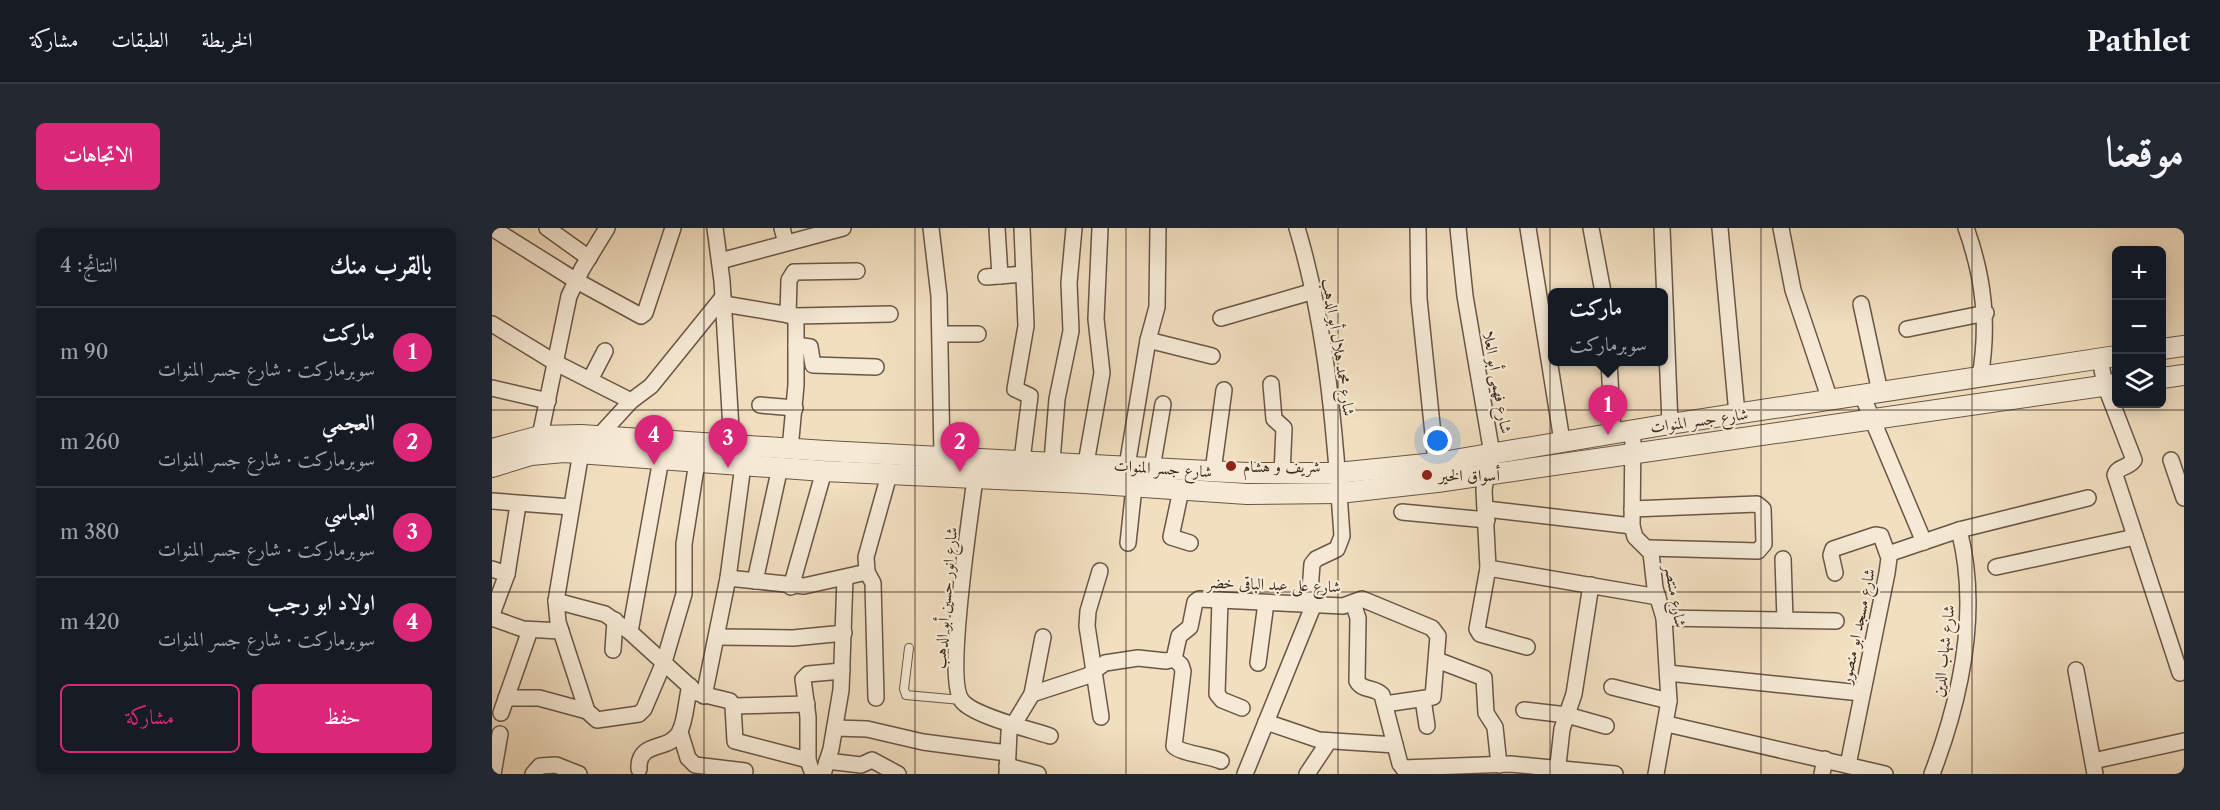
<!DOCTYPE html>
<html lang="ar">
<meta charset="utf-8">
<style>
body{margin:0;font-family:"Libre Caslon Text",Amiri,serif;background:#242831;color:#f1f3f6;direction:rtl}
.controls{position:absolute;right:18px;top:18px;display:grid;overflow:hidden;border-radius:9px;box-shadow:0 3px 15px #0003}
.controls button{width:54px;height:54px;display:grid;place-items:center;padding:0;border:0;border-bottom:2px solid #363941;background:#171b24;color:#f1f3f6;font:30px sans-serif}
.you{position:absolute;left:946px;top:213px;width:21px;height:21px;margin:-15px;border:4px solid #fff;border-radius:50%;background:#1a73e8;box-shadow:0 0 0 9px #1a73e833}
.badge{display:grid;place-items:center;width:39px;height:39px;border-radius:50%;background:#db2777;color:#fff;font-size:20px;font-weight:700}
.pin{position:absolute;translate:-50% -50px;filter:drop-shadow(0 2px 3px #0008)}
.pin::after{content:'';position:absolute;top:32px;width:21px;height:18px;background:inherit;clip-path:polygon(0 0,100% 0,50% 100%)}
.popup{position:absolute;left:1056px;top:60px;width:120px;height:78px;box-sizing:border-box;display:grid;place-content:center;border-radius:9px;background:#171b24;filter:drop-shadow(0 2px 4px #0005);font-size:20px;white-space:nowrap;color:#9ea1a6}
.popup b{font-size:22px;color:#f1f3f6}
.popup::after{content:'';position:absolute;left:50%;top:100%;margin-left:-12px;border:12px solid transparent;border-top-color:#171b24}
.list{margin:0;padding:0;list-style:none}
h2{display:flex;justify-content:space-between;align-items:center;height:78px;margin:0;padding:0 24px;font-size:26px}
h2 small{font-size:20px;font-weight:400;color:#9ea1a6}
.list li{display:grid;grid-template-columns:39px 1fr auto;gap:18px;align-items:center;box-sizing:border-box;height:90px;padding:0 24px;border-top:2px solid #363941}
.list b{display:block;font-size:22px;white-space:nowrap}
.list p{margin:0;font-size:20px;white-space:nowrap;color:#9ea1a6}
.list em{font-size:20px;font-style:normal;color:#9ea1a6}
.actions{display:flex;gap:12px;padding:18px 24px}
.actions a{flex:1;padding:14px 0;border:2px solid #db2777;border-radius:9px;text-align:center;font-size:21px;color:#db2777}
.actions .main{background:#db2777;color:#fff}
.icon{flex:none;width:33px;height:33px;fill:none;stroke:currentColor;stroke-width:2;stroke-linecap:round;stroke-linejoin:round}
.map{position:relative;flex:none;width:1692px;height:546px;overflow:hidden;direction:ltr;border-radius:9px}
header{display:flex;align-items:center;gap:36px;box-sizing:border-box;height:84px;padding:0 30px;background:#171b24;border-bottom:2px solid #363941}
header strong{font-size:28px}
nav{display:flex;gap:33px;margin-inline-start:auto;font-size:21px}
.intro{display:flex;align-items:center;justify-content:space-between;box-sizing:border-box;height:144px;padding:0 36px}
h1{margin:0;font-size:42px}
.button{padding:15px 27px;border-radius:9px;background:#db2777;color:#fff;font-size:21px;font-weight:700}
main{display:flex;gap:36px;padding:0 36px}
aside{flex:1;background:#171b24;border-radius:9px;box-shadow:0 3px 15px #0003}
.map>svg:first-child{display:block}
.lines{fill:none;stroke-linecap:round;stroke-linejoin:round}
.service-casing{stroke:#6a5646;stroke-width:10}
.minor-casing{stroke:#6a5646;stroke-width:18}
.tertiary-casing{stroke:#6a5646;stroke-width:22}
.service{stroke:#f6ead6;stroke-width:8}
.minor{stroke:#f6ead6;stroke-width:15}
.tertiary{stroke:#f6ead6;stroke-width:20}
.grid{fill:none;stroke:#3d291d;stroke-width:1.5;stroke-opacity:0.55}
.poi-dot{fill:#8f2418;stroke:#f6ead6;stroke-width:2}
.labels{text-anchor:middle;stroke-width:4.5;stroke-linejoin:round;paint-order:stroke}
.street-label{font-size:16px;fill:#3d291d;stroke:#f6ead6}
.poi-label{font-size:16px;fill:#3d291d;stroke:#f6ead6;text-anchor:start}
</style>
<header>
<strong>Pathlet</strong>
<nav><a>الخريطة</a><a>الطبقات</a><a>مشاركة</a></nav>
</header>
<div class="intro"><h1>موقعنا</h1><a class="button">الاتجاهات</a></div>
<main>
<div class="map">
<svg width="1692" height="546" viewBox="0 0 1692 546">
<rect width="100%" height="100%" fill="#f1dfc0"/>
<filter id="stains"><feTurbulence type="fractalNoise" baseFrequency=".00333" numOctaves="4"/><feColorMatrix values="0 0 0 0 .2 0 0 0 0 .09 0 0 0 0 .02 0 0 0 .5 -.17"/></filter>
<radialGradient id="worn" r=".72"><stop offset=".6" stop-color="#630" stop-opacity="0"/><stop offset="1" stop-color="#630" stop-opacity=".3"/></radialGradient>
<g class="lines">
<defs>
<polyline id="service" points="417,420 412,461 414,467 469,472"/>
<g id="minor">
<polyline points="0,0 83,52 149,88 153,85 181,0"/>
<polyline points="55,0 97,30"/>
<polyline points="223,0 230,53 240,217"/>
<polyline points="290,0 294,15"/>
<polyline points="439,0 447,68 450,228"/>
<polyline points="505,0 508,48"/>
<path d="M805,0C835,99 843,205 850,308L845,321L824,331L820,336L817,376"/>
<polyline points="926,0 927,71 944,235"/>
<polyline points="966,0 973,68 999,220 992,262 996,340 985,401 988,406 1035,419"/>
<polyline points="1036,0 1070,213"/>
<polyline points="1099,0 1111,64"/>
<polyline points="1170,0 1178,196"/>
<polyline points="1228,0 1245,186"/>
<polyline points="1289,0 1301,62 1338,172"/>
<path d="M1474,0C1492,50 1497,97 1488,149"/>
<polyline points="228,33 351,0"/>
<polyline points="494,49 532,46"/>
<polyline points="232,76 304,88 398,86"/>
<polyline points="1369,76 1388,164"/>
<polyline points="296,87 297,52 302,44 365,43"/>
<polyline points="729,90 822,63"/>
<polyline points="0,96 64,135 139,173"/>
<polyline points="1415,101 1494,85"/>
<polyline points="449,106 486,106"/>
<polyline points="656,112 720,128"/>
<polyline points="304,117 318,119 321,137 384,139"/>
<path d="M1608,131L1613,157L1642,232C1637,240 1626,238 1623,247L1688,445"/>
<polyline points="1117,134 1121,205"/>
<polyline points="98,152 113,123"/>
<polyline points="779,156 782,191 792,200 790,246"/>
<polyline points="0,160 56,173"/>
<polyline points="1370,167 1432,314"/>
<polyline points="268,177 303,180"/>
<polyline points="1141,202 1140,298 1143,309 1159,325 1163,360 1172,390 1177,473 1164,546"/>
<polyline points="48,208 77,68 90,41 115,0"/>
<polyline points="107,208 139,173 159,158 231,69"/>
<polyline points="298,221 304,157 304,88"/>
<polyline points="89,224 64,373 66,394 95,483 105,492 147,486 152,481 172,434 192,366 192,316 205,234"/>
<polyline points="530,232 538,168 523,161 534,98 530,0"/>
<polyline points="1679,232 1692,270"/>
<polyline points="560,233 565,171 579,103 577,55 582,0"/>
<polyline points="594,235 610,145 604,91 608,0"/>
<polyline points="635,238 656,112 665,79 666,0"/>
<polyline points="660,240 671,176"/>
<polyline points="721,243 732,162"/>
<path d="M483,250C479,286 452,451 470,473C482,488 537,501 558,508"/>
<polyline points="689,262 679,309 698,315"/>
<polyline points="0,273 79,279"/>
<polyline points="994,281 1140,298"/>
<polyline points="1140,281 1265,276 1271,281 1272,316 1266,323 1157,320"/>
<polyline points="910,284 995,292"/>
<polyline points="636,315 642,259"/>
<polyline points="1396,326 1467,302 1596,270"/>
<polyline points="1291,331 1293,392"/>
<polyline points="1504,339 1643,309"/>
<polyline points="996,340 1166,369"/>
<polyline points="0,341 15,346"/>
<polyline points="608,343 596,383 595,398 609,489"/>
<polyline points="1343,345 1339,327 1341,321 1383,307 1389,308 1397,330 1395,345 1356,537"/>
<polyline points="236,350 312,358 375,344"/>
<polyline points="263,353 288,239"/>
<polyline points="299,359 332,243"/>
<polyline points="728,372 725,466 730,472 750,480"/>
<polyline points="64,373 113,386 138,404 205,465 238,473 241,478 243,513 316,532"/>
<path d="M861,375L866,390L865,453C870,463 883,459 890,467L908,536L917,546"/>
<polyline points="0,386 15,346 26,277"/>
<polyline points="0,390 31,401 69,403"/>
<polyline points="1172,390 1344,393"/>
<polyline points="138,404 169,231"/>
<polyline points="225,409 301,410 352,405"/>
<polyline points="121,422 123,392"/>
<path d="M682,431L689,437L691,443L682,518C688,525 718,528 729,533"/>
<polyline points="945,432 992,450 994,485 1003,499 1007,537"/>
<polyline points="766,435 774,375"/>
<polyline points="1584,442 1603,546"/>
<polyline points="1176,445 1369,465"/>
<polyline points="1120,459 1177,473"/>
<polyline points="540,466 595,448 613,435 646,430 674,433 682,431 687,408 698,399 703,374 707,371 851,378 870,371 940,400 946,408 941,469 893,476"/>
<polyline points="212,468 236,350 251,237"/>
<polyline points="14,470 47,470 95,483"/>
<polyline points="384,470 381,355 375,344 374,329 397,247"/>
<polyline points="931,471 935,498"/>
<polyline points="241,478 315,476"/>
<polyline points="1032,482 1075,487 1114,498"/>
<polyline points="9,485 38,402"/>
<polyline points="774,494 827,512 903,517"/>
<polyline points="1175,496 1393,546"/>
<polyline points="343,500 375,501 431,514 515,525"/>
<polyline points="188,504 196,530 203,537 253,543"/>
<polyline points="335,533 369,537 380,532 406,546"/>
<polyline points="1601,533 1692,513"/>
<polyline points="515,538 546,546"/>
<polyline points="911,540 1018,536 1123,546"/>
<path d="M147,541C146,512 176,524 187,505C194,493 194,472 198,458"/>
<polyline points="319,541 316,532 316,489 311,451 316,446 350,443"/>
<polyline points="1,546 8,506"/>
<polyline points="41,546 48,538 64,537 87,546"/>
<polyline points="331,546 339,521 349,462 353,350"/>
<polyline points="515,546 517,504 540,466 551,409"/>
<polyline points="753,546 822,376"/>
<polyline points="815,546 837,513"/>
<polyline points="1065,546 1070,501 1082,466 1099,357"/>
<polyline points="1330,546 1333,531"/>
<path d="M1440,546C1469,470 1488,382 1467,302"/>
</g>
<g id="tertiary">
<polyline points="1670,121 1692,118"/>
<polyline points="1670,150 1692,147"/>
<polyline points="0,221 48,208 89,207 334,223 755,245 845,245 944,235 1178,196 1624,128"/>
<polyline points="0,239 39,227 72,224 332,243 592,255 755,266 847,265 945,254 1624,156"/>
</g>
</defs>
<use href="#service" class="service-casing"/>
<use href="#minor" class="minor-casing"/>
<use href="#tertiary" class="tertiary-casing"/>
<use href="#service" class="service"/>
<use href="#minor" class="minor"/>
<use href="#tertiary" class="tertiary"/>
</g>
<path class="grid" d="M212,0V546M423,0V546M634,0V546M846,0V546M1058,0V546M1269,0V546M1480,0V546M0,182H1692M0,364H1692"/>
<g class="poi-dot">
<circle cx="739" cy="238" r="6"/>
<circle cx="935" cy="247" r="6"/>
</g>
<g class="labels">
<g class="street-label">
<text transform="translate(847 119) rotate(81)" y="6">شارع محمد هلال أبو الدهب</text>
<text transform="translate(1006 154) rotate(80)" y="6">شارع فهمى أبو العلا</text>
<text transform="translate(1207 192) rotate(-8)" y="6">شارع جسر المنوات</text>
<text transform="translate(671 240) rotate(4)" y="6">شارع جسر المنوات</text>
<text transform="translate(782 356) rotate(2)" y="6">شارع على عبد الباقى خضر</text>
<text transform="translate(1184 368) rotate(80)" y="6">شارع منتصر</text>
<text transform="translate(453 370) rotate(-85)" y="6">شارع انور حسين أبو الدهب</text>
<text transform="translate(1365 398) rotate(-78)" y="6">شارع مسجد ابو منصور</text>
<text transform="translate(1451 423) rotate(-83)" y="6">شارع شهاب الدين</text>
</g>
<g class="poi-label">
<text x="751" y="244">شريف و هشام</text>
<text x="947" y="253">أسواق الخير</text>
</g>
</g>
<rect width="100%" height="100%" filter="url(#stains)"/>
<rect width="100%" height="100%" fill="url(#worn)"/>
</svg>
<div class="controls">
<button>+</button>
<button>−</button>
<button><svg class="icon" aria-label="layers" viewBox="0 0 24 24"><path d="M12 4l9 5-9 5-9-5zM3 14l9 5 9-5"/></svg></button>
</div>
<div class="you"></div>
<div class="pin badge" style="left:1116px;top:207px">1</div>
<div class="popup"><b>ماركت</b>سوبرماركت</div>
<div class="pin badge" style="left:468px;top:244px">2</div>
<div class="pin badge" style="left:236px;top:240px">3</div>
<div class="pin badge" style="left:162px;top:237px">4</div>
</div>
<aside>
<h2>بالقرب منك<small>النتائج: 4</small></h2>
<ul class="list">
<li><span class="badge">1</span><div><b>ماركت</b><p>سوبرماركت · شارع جسر المنوات</p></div><em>90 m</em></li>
<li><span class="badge">2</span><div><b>العجمي</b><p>سوبرماركت · شارع جسر المنوات</p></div><em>260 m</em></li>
<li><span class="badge">3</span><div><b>العباسي</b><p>سوبرماركت · شارع جسر المنوات</p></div><em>380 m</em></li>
<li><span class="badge">4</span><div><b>اولاد ابو رجب</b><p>سوبرماركت · شارع جسر المنوات</p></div><em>420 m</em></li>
</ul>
<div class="actions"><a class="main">حفظ</a><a>مشاركة</a></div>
</aside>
</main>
